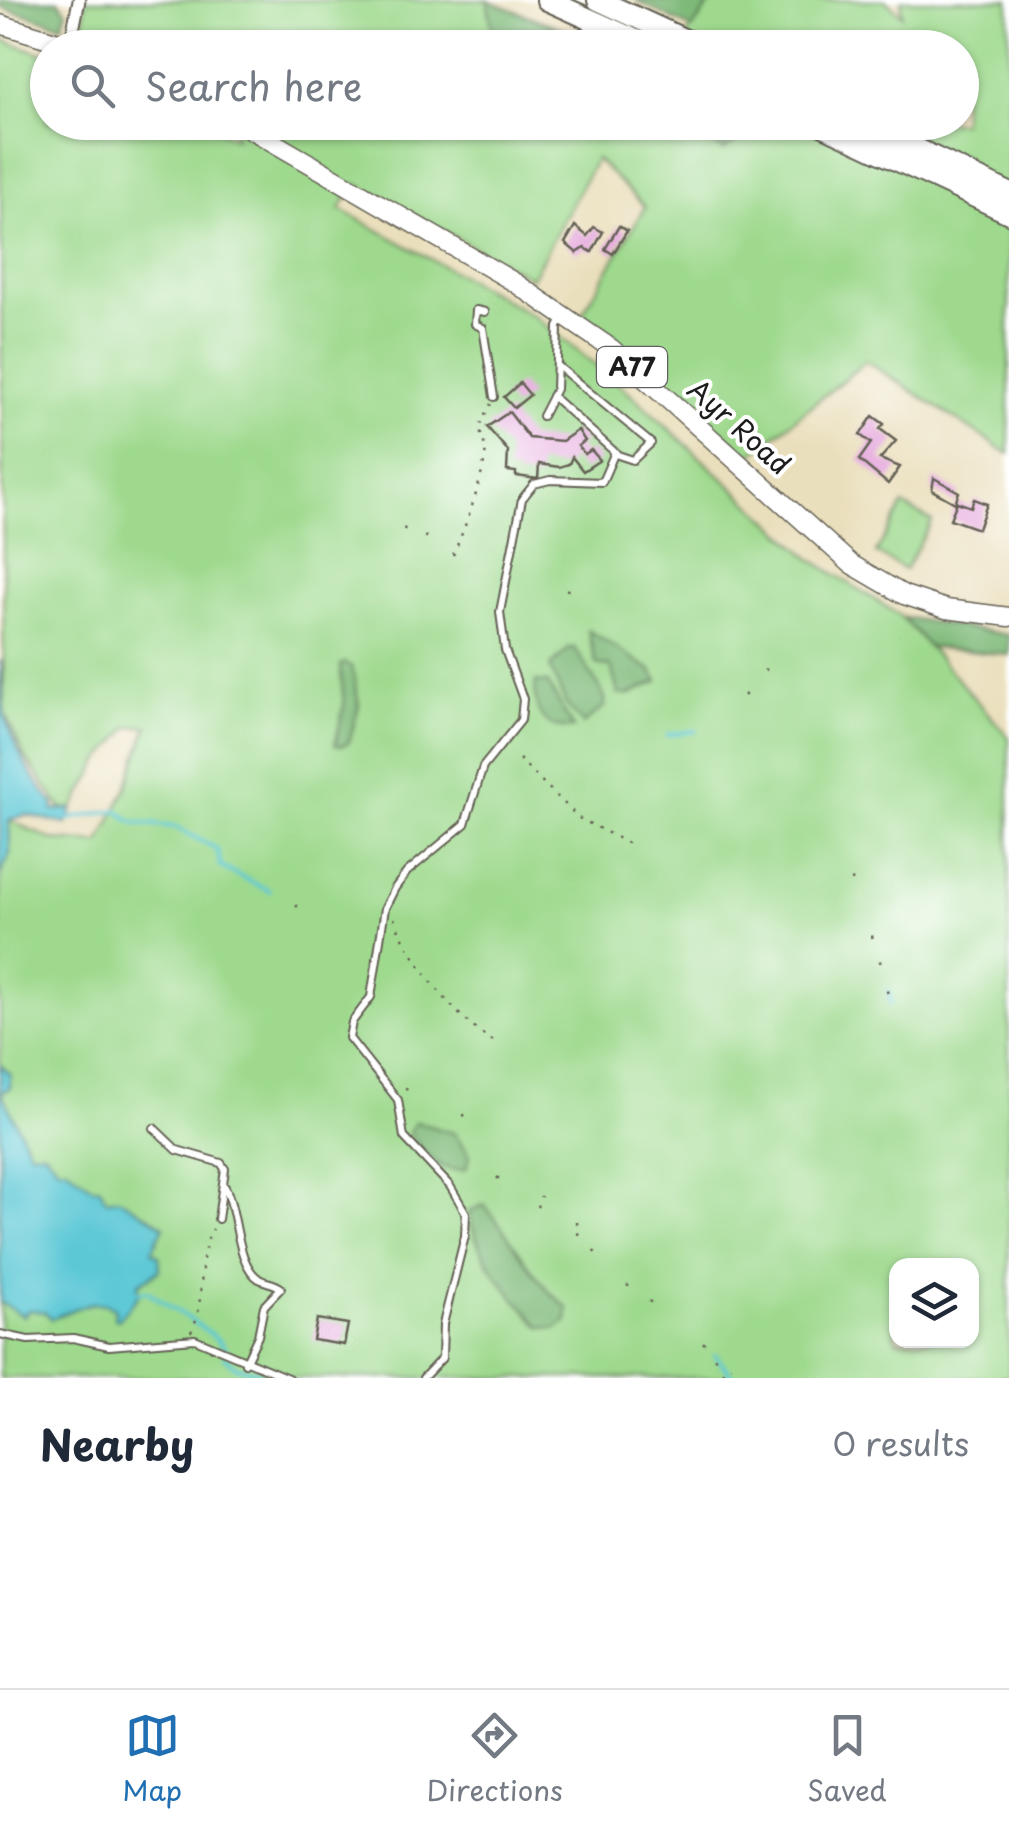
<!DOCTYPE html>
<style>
body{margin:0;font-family:"Playpen Sans",sans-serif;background:#f6f6f7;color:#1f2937}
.controls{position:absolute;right:30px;bottom:30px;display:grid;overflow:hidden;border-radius:20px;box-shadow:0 2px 8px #0004}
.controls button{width:90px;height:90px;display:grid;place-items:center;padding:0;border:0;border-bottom:2px solid #e0e1e3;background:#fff;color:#1f2937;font:50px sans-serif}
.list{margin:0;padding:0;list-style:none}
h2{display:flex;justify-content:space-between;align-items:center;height:130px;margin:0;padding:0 40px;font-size:42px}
h2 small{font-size:32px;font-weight:400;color:#747a83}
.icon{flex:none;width:55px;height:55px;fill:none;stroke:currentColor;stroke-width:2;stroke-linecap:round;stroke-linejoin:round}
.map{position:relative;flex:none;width:1009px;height:1378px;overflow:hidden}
.search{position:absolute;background:#fff;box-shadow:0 2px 8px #0004;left:30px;right:30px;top:30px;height:110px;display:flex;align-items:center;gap:25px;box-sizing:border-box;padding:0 35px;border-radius:55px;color:#747a83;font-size:38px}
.sheet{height:310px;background:#fff}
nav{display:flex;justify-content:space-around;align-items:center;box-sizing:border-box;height:140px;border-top:2px solid #e0e1e3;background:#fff;font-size:28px;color:#747a83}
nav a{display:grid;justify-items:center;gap:5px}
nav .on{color:#1f6fb2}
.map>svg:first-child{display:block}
.green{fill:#9ed98d;stroke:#5d7a54;stroke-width:2.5;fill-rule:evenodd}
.forest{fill:#7eb978;stroke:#4d6a4a;stroke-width:2.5}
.water{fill:#5cc8d5;stroke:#3c7278;stroke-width:2.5}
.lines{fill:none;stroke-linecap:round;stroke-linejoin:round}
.stream{stroke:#5cc8d5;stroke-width:4}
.building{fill:#e5a8dd}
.lane-casing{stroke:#646054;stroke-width:10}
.street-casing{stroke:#646054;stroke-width:15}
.primary-casing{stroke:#646054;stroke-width:21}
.highway-casing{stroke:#646054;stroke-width:24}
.path{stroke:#646054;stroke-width:2.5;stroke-dasharray:2.5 8;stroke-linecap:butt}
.lane{stroke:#fff;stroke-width:6}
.street{stroke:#fff;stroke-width:11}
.primary{stroke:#fff;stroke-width:18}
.highway{stroke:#fff;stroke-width:20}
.labels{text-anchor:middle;stroke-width:8;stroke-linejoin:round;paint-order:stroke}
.shield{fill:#fff;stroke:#606060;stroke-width:2.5}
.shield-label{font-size:25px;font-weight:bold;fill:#1c1c1c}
.street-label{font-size:28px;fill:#1c1c1c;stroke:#fff}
</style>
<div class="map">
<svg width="1009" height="1378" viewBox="0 0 1009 1378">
<rect width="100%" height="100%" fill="#fff"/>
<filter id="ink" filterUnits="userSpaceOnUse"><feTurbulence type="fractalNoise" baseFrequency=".01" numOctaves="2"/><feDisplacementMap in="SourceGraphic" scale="20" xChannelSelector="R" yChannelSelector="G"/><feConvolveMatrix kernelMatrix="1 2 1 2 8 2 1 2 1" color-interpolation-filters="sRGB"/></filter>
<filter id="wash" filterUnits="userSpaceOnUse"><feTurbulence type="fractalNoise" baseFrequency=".0048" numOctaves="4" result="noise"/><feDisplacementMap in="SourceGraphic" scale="40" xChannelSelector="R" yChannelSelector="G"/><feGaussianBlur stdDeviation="2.25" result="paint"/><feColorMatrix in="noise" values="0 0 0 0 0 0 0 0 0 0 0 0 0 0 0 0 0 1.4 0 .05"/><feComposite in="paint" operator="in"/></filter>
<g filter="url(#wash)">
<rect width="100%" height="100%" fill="#eadfbc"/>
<g class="green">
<polygon points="86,0 486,0 609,47 99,48 82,40"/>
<path d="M713,0H885L902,15L901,0H1009V454L866,361L750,456L582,314L645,207L596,159L532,278L356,184L340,209L534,316L630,393L811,559L902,617L1009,737V1378H0V816L53,840L100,843L127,787L148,726L129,727L101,760L73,809L61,808L23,754L4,712L0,39L47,55L48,122L203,123L235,138L234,122H962V48L678,47ZM896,1266H972V1340H896Z"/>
<polygon points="903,505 932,521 905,570 876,553"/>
</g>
<g class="forest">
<polygon points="0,0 58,0 67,11 62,25 0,7"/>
<polygon points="487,0 609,47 523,47 493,32"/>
<polygon points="635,0 710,0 712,1 692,29"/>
<polygon points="670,123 737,123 751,132 724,150"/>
<polygon points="902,617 1009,635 1009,655 929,647"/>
<polygon points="588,630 651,670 658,681 628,695 618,694 611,667 596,664"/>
<polygon points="569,648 575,648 605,697 605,706 583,724 566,704 550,667"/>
<polygon points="345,663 352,667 359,705 349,742 342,746 335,745 344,705 340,665"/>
<path d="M536,682L548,683L573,728C542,731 533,710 536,682Z"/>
<path d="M416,1122L454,1133L470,1155L466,1169C439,1175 423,1152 409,1132Z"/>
<path d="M484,1205C515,1239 530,1279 568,1308L567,1321L555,1329L541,1327C509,1292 476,1259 469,1211Z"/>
</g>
<g class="water">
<path d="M0,660C3,678 1,698 5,716C12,745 34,782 54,804L53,810L73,809L67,824L26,815L9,820L10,853L0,876Z"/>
<path d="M0,1065L10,1074V1088L1,1092L30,1152L43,1151L59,1168L66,1167L93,1188L100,1187L106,1200L118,1198L164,1226L152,1251L159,1256L160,1270L138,1284L139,1295L118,1319L114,1318L115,1309C95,1295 73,1310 52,1319L45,1312L28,1310L24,1316L0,1302Z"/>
</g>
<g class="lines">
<g class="stream">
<polyline points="667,735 696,731"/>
<polyline points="69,819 117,810 132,822 175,827 217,849 221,867 270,891"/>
<polyline points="888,989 891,1004"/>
<path d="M139,1292L148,1291C168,1308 217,1332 226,1350"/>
<polyline points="715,1355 734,1378"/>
<polyline points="224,1356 236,1367 257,1371 262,1378"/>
</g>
</g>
<g id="blocks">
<g class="building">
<polygon points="575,226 587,236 594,227 603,232 592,252 585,248 577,253 565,243"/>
<polygon points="619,226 627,231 613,254 605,249"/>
<polygon points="520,383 530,395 514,408 504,397"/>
<polygon points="509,412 529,438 562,441 578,430 585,441 578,446 585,454 591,450 600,460 583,471 572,457 569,464 559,467 539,464 538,479 516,476 516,472 507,471 508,451 487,427"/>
<polygon points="873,416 884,424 880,429 896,441 880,459 900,467 888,484 859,460 871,443 860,435"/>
<polygon points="934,478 959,492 955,503 932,490"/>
<polygon points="974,499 987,504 978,529 950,519 957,502 971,507"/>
<polygon points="317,1319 348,1324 344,1345 313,1340"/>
</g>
</g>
</g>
<g filter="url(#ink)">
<use href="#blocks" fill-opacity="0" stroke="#646054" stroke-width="2.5"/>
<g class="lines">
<defs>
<g id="lane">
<polyline points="485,312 476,310 475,324 483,328 494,397"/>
<polyline points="552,396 618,455 633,460 651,443 559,367"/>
<polyline points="542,416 556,389 558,327 563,317"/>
<polyline points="154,1128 177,1150 221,1163 225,1169 218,1219"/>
<path d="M225,1187C238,1210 235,1263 259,1279C266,1283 273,1282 281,1288L264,1306L258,1336L245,1363"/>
<polyline points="0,1334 28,1340 73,1338 109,1346 195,1339 288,1378"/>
<polyline points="423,1378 442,1358 443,1324 465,1236 466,1213 450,1186 404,1137 398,1100 349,1038 352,1022 371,997 385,908 395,888 407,872 465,824 483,767 521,720 523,699 505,650 500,612 522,499 534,484 550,480 602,482 615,452"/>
</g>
<polyline id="street" points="70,45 79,0"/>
<g id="primary">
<polyline points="0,24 78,48"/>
<polyline points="238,122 514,282 612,349 851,564 904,595 946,609 1009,617"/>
</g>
<g id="highway">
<polyline points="547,0 654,48"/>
<polyline points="598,0 703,48"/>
<polyline points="815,122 1009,213"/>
<polyline points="861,122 1009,193"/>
</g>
</defs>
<use href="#lane" class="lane-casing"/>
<use href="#street" class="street-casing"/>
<use href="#primary" class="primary-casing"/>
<use href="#highway" class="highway-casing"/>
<g class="path">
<polyline points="404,530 407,521"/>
<polyline points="425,538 428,529"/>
<path d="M453,555C466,525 477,495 484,463C491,434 468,440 491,404"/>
<polyline points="567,591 568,587"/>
<polyline points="764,669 768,671"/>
<polyline points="744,694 747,697"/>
<polyline points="519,759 579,818 631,845"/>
<polyline points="851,881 855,880"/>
<polyline points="296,907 298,905"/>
<path d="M394,918C408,956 460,1027 498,1043"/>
<polyline points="871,937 876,936"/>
<polyline points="879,962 883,961"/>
<polyline points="886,992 891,991"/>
<polyline points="406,1088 407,1092"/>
<polyline points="464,1114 465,1122"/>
<polyline points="497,1177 500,1180"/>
<polyline points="537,1207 541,1196"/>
<polyline points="577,1222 579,1242"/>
<polyline points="594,1253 596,1249"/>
<polyline points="628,1287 628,1283"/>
<polyline points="650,1303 650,1299"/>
<path d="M191,1332C208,1299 194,1260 213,1229"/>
<polyline points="703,1344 706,1341"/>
<polyline points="714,1359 720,1354"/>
<polyline points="722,1373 731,1366"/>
<polyline points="738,1378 740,1377"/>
</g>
<use href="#lane" class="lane"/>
<use href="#street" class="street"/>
<use href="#primary" class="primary"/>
<use href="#highway" class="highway"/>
</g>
</g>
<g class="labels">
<rect class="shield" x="597" y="347" width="70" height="40" rx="8"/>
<g class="shield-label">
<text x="632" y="376">A77</text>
</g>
<g class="street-label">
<text transform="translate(739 427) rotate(42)" y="10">Ayr Road</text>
</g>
</g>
</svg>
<div class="controls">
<button><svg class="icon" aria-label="layers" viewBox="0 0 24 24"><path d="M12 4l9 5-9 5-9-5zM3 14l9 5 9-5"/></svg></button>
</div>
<div class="search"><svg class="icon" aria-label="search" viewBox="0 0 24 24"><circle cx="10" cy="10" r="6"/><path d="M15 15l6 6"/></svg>Search here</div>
</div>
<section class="sheet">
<h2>Nearby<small>0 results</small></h2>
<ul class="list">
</ul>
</section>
<nav>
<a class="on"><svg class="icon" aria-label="map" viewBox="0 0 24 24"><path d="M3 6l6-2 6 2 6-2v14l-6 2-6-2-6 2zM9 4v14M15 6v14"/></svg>Map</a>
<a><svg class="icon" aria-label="directions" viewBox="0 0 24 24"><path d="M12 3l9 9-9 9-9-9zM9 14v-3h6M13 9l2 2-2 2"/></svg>Directions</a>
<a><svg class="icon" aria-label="saved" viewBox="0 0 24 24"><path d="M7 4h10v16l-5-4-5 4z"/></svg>Saved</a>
</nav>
